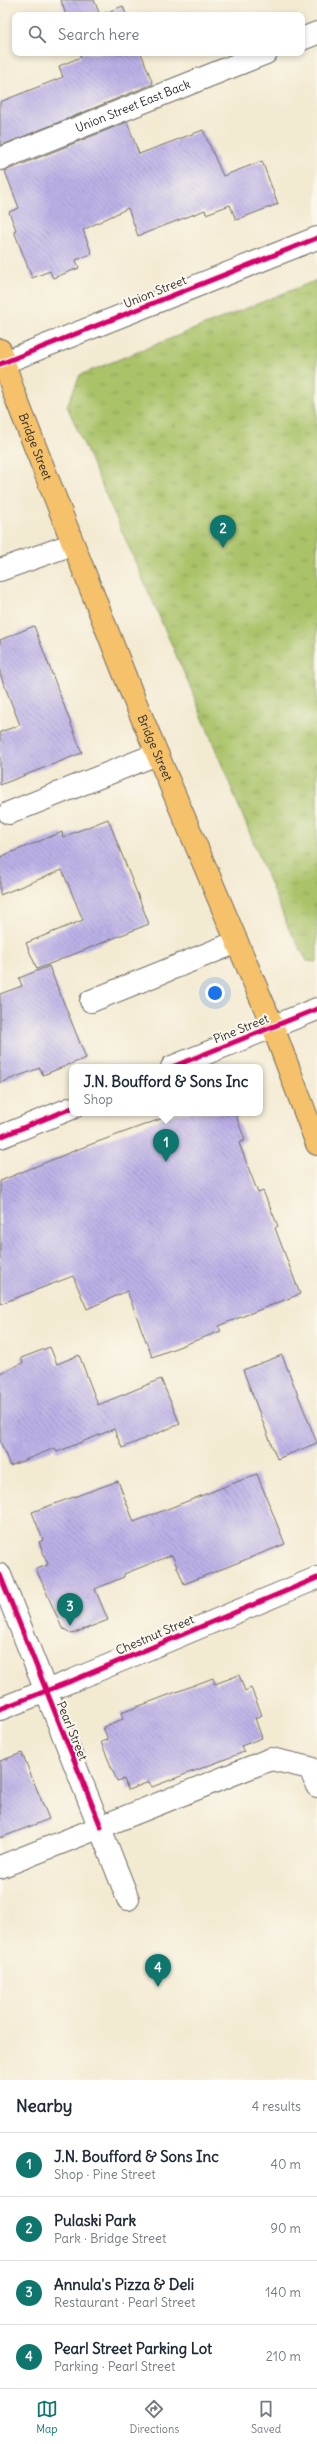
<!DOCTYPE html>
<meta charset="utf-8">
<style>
body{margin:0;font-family:Delius,sans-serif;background:#f2f2f3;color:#1f2937}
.you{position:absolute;left:215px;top:993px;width:14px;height:14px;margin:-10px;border:3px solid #fff;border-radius:50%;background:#1a73e8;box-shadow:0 0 0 6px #1a73e833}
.badge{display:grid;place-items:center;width:26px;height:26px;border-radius:50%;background:#0f766e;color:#fff;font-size:13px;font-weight:700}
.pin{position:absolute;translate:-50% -33px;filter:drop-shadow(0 1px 2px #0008)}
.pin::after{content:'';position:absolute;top:21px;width:14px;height:12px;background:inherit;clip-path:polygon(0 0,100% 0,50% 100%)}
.popup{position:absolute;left:69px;top:1064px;width:194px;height:52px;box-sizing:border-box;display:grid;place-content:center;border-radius:8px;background:#fff;filter:drop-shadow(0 1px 3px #0005);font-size:13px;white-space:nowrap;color:#747a83}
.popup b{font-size:15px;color:#1f2937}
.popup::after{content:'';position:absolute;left:50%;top:100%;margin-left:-8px;border:8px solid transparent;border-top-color:#fff}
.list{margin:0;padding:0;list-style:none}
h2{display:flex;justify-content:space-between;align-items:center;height:52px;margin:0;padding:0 16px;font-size:17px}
h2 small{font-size:13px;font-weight:400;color:#747a83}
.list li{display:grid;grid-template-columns:26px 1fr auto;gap:12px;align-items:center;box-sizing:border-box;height:64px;padding:0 16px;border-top:1px solid #e0e1e3}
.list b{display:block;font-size:15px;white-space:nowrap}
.list p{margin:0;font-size:13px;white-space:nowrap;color:#747a83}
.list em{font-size:13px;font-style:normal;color:#747a83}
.icon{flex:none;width:22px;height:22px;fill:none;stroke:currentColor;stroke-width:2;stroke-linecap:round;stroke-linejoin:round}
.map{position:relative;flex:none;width:317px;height:2080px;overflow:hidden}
.search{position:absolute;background:#fff;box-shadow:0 2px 6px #0003;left:12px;right:12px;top:12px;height:44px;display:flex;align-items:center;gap:10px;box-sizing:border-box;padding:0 14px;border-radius:8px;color:#747a83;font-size:15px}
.sheet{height:308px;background:#fff}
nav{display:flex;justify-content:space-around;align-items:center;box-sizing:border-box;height:56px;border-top:1px solid #e0e1e3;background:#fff;font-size:11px;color:#747a83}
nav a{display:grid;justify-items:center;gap:2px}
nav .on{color:#0f766e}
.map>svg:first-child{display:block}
.grass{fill:url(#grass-tufts);stroke:#6a774a}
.building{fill:url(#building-back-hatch)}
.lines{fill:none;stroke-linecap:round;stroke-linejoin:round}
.minor-casing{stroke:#716e65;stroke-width:24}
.major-casing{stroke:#716e65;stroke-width:24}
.minor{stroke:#fff;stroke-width:22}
.major{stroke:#f5c16b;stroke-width:22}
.cycleway-casing{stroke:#fbf7ec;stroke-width:8}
.cycleway{stroke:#d6006c;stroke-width:5}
.labels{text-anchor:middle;stroke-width:4;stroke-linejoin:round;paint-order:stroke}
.street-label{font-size:12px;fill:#2b2b2b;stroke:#fbf7ec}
</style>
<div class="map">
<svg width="317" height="2080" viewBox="0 0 317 2080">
<defs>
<pattern id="grass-tufts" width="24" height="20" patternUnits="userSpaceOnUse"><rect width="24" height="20" fill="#aac369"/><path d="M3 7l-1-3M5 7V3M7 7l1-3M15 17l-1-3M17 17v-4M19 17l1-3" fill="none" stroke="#8b9f57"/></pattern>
<pattern id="building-back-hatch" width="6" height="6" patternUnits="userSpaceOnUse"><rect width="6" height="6" fill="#bcb0e7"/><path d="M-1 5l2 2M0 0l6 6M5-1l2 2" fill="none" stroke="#998fbb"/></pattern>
</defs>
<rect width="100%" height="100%" fill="#fbf7ec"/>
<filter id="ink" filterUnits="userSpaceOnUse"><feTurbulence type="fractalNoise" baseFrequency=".025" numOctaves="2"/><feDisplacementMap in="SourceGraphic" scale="8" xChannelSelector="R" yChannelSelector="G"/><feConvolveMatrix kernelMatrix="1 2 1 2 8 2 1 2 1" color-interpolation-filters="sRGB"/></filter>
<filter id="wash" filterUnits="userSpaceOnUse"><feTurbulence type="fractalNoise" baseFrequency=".012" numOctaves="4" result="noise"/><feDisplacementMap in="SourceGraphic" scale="16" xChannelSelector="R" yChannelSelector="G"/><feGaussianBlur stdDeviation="0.9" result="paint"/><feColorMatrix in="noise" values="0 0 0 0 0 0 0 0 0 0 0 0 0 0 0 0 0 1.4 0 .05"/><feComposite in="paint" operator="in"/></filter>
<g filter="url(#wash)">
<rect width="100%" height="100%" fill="#f3ead2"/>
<polygon class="grass" points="317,280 317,962 307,961 288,927 191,689 67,406 80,375"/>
<g id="blocks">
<g class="building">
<polygon points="61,0 94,0 100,15 66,15"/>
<polygon points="123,6 126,15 100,15"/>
<polygon points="80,53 141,53 153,84 0,146 0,102 63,77 59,66 81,57"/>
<polygon points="127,122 139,154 203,130 223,176 262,161 278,204 236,220 230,205 206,214 205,210 138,236 128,208 83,230 92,254 76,260 79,268 53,278 50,271 32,278 14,231 16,230 9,212 19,208 5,171"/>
<polygon points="34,626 82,753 0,785 0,732 20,725 0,674 0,640"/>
<polygon points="108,819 149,924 37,969 26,943 83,920 62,870 0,895 0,857 62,832 63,837"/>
<polygon points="49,966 86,1058 43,1075 40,1068 0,1083 0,994 22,986 19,978"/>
<polygon points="177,1113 235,1113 245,1140 239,1143 258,1193 263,1191 278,1226 275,1228 300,1294 218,1326 221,1331 152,1357 127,1291 87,1309 73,1276 0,1304 0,1181 81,1148"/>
<polygon points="50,1347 57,1364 79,1355 98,1405 161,1379 180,1424 122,1448 114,1429 57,1452 55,1448 10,1466 0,1441 0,1373 23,1363 21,1358"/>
<polygon points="282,1355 317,1443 277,1459 243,1370"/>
<polygon points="257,1474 285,1544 184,1584 172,1555 124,1574 124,1577 95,1589 108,1620 72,1634 62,1628 36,1569 48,1565 39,1542 43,1540 32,1512 118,1481 134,1522"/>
<polygon points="239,1675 245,1691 251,1688 262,1715 255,1718 262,1738 241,1746 244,1752 152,1787 149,1782 128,1790 124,1779 117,1781 101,1742 108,1740 103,1727 123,1719 121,1713 213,1678 215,1684"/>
<polygon points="22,1753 49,1819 0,1838 0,1761"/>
</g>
</g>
</g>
<g filter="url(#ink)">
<use href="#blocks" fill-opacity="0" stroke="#716e65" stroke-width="1"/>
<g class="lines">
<defs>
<g id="minor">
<polyline points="302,39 317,33"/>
<path id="s1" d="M0,159L266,53"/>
<polyline points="0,364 317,238"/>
<polyline points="0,570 73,544"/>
<polyline points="9,813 157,754"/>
<polyline points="91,1001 237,942"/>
<polyline points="172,1067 317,1009"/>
<polyline points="0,1137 72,1108"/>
<polyline points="0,1575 128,1899"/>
<polyline points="0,1709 74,1680 317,1578"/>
<polyline points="0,1867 271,1759 310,1768 317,1786"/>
</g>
<g id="major">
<path id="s2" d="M0,350L14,393L134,699L273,1027L317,1144"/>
</g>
</defs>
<use href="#minor" class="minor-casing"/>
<use href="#major" class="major-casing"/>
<use href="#minor" class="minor"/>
<use href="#major" class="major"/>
<defs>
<g id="cycleway">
<polyline points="0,364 317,238"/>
<polyline points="172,1067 317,1009"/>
<polyline points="0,1137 72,1108"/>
<polyline points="0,1575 101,1827"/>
<polyline points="0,1709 74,1680 317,1578"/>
</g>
</defs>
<use href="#cycleway" class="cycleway-casing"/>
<use href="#cycleway" class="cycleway"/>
</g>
</g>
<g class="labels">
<g class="street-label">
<text dy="4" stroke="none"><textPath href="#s1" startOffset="143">Union Street East Back</textPath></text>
<text transform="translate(155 292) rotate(-22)" y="4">Union Street</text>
<text dy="4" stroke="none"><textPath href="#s2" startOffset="103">Bridge Street</textPath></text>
<text dy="4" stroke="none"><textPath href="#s2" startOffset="427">Bridge Street</textPath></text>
<text transform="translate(241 1029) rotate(-22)" y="4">Pine Street</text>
<text transform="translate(155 1635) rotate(-23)" y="4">Chestnut Street</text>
<text transform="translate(72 1731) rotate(68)" y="4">Pearl Street</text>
</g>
</g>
</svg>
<div class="you"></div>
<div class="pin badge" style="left:166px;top:1162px">1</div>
<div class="popup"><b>J.N. Boufford &amp; Sons Inc</b>Shop</div>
<div class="pin badge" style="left:223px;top:548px">2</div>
<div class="pin badge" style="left:70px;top:1626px">3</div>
<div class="pin badge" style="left:158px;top:1987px">4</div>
<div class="search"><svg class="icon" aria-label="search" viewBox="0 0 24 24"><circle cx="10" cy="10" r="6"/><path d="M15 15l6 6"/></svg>Search here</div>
</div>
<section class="sheet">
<h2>Nearby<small>4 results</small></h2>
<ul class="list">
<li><span class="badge">1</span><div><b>J.N. Boufford &amp; Sons Inc</b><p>Shop · Pine Street</p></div><em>40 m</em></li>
<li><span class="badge">2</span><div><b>Pulaski Park</b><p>Park · Bridge Street</p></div><em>90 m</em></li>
<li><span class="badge">3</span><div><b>Annula's Pizza &amp; Deli</b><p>Restaurant · Pearl Street</p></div><em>140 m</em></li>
<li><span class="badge">4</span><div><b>Pearl Street Parking Lot</b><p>Parking · Pearl Street</p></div><em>210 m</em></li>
</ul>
</section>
<nav>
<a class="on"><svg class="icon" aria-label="map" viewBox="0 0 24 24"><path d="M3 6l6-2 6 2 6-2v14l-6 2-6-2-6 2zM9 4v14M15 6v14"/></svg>Map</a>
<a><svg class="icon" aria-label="directions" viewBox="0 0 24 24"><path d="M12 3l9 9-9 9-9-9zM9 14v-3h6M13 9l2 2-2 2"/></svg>Directions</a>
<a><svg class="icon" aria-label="saved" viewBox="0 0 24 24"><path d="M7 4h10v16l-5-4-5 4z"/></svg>Saved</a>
</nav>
